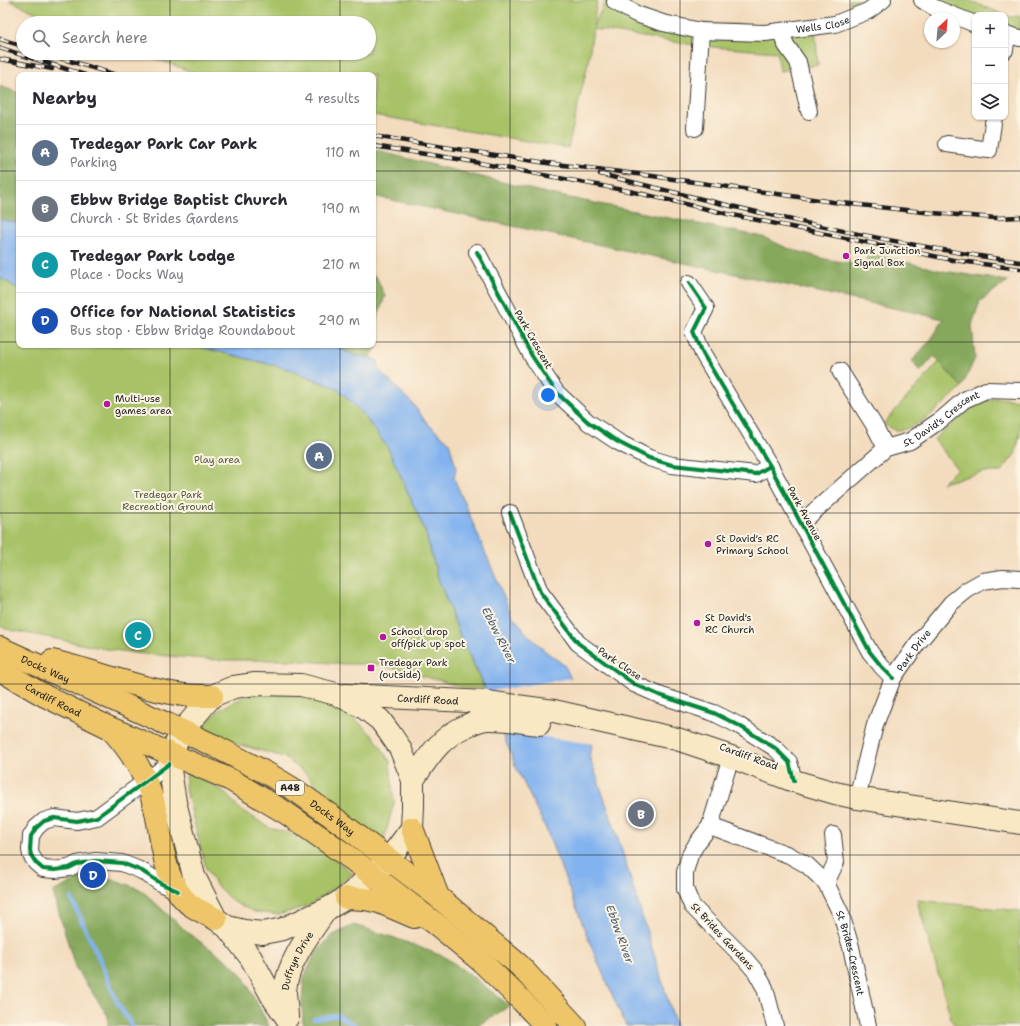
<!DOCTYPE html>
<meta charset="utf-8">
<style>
body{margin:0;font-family:"Shantell Sans",sans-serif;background:#f2f2f3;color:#2b2b33}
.controls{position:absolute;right:12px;top:12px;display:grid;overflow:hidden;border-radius:8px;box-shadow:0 1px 3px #0004}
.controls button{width:36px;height:36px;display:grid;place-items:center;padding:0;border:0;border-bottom:1px solid #e1e1e2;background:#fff;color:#2b2b33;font:20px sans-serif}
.compass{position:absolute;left:924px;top:12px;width:36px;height:36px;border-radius:50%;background:#fff;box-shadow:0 1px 3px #0004;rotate:26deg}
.you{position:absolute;left:548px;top:395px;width:14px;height:14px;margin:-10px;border:3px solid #fff;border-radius:50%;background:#1a73e8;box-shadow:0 0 0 6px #1a73e833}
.badge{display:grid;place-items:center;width:26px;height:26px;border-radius:50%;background:#2563eb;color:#fff;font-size:13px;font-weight:700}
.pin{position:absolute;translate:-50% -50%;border:2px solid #fff;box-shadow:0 1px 4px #0006}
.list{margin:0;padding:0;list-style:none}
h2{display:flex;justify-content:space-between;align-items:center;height:52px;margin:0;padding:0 16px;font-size:17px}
h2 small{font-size:13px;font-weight:400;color:#7c7c81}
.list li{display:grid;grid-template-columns:26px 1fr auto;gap:12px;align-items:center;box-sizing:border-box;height:56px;padding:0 16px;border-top:1px solid #e1e1e2}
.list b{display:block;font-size:15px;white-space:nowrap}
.list p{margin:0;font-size:13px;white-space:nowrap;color:#7c7c81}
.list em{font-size:13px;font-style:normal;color:#7c7c81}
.icon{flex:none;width:22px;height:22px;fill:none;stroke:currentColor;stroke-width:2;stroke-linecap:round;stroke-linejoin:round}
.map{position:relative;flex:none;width:1020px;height:1026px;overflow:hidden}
.search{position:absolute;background:#fff;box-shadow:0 1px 3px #0004;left:16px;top:16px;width:360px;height:44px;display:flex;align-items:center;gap:10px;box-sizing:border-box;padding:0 14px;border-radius:22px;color:#7c7c81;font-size:15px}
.panel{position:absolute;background:#fff;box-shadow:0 1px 3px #0004;left:16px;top:72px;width:360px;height:276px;border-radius:8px}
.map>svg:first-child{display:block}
.green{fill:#a8c268;stroke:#626f42}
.forest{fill:#86a85c;stroke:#51623c}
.water{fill:#83b3ef;stroke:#506886}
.pier{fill:#f3dcbe}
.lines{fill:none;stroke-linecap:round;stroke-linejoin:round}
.stream{stroke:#83b3ef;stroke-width:4.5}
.street-casing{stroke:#3c3934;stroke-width:18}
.secondary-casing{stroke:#3c3934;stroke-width:24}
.primary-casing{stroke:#3c3934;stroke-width:24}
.street{stroke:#fff;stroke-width:16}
.secondary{stroke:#f8e8c3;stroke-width:22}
.primary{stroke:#eec569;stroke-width:22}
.rail-casing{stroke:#1c1c1c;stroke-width:4.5}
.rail{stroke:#fcf5e5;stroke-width:3;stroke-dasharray:9;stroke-linecap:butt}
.cycleway-casing{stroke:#fcf5e5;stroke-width:6}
.cycleway{stroke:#00873e;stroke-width:4}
.grid{fill:none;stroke:#1c1c1c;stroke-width:1;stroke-opacity:0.55}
.poi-dot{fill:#b5179e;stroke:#fcf5e5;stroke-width:1.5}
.labels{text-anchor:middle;stroke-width:4;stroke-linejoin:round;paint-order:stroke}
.shield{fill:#fcf5e5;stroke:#5f5d58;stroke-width:1}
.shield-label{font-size:9px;font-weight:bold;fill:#1c1c1c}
.street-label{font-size:10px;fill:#1c1c1c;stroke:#fcf5e5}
.poi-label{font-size:10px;fill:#1c1c1c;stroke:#fcf5e5;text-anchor:start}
.park-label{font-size:10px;fill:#4d5637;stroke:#fcf5e5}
.water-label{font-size:11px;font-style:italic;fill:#455870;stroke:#fcf5e5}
</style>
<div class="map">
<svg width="1020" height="1026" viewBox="0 0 1020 1026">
<rect width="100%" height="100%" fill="#fcf5e5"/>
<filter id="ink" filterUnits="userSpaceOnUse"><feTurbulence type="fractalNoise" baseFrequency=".025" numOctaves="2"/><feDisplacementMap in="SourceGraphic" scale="8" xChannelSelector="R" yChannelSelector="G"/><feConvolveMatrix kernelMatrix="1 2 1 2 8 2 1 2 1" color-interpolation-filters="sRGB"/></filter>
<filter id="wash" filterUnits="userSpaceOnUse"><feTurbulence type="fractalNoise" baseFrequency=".012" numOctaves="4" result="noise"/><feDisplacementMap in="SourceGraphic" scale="16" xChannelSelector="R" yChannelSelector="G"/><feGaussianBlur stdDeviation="0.9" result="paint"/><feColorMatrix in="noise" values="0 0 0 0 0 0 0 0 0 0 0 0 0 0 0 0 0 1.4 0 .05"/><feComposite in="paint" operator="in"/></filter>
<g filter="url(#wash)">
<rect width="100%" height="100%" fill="#f3dcbe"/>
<g class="green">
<polygon points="9,0 597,0 593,27 606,0 624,0 663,23 815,27 818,65 780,71 777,52 700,46 593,29 588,63 568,148 373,115 373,75 201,75 139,53 369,53 369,23 58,23"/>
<polygon points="849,0 883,0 853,17"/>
<polygon points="922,0 968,0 1010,17 1020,16 1020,38 1005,34 1005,15 975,15 975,24"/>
<polygon points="0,278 19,289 19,345 192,345 289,369 338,389 362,413 388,448 425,531 438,578 461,638 484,688 466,688 379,664 346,664 290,660 219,660 144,654 106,649 6,629 0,626"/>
<path d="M940,361L946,370L962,387C947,400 903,448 884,423Z"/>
<polygon points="997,398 1020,400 1020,435 1015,454 1001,472 984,472 942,483 957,469 934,439 979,402"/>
<polygon points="284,694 324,702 354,718 374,737 390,761 394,803 383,843 338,810 304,772 284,757 226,741 202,728 220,709 248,695"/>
<polygon points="187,772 222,790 241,810 270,828 310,839 353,874 310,905 279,915 254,912 232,901 217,886 206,868 185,787"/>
<polygon points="917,900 1020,911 1020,1026 957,1026 952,1022"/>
</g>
<g class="forest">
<polygon points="0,86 19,93 19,224 0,219"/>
<polygon points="373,150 550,194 763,237 787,248 825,259 865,266 868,253 943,271 1008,281 980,301 972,325 975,358 962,387 934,356 920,372 912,361 932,338 944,319 373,196"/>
<polygon points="373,275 377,278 385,296 374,327 377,347 370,357 355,356 333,345 373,345"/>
<polygon points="86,875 113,879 140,889 188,933 229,962 243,976 269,1026 108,1026 108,1016 75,967 53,892"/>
<polygon points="354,925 395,938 445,957 477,980 510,1006 476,1026 303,1026 302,1001 304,977 315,954 331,936"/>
</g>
<g class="water">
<polygon points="0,219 19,224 19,289 0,278"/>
<polygon points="192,345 333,345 355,356 370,357 378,361 378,369 412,403 428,424 449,442 456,468 454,478 511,614 528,635 544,650 565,666 570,677 592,747 589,755 617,835 676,1026 626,1026 593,951 546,829 515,765 482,681 461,638 438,578 425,531 388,448 362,413 338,389 289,369"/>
</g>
<polygon class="pier" points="572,678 593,744 498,730 484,692"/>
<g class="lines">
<g class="stream">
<polyline points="71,898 98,956 117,1002 132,1026"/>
<polyline points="314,1019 337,1015 356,1026"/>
</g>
</g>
</g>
<g filter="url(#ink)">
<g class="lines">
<defs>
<g id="street">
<polyline points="922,0 935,8 975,24"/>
<path id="s1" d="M615,2L636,14L663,23L701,31L765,33L835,24L868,11L883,0"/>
<polyline points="781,32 786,45 798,62 809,111"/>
<polyline points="1005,34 1020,38"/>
<polyline points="1005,50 1007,35"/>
<polyline points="695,128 701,31"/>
<polyline points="947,144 989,150 994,117"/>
<polyline points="477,252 532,356 556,392 588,422 618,442 649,458 672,465 756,474 770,466"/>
<polyline points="689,283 706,308 694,332 703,354 770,466 870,652 882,667 893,678"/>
<polyline points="840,371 874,425 886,448"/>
<polyline points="510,513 540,592 578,643 634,684 659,695 714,713 738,725 775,748 789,762 794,781"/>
<path id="s2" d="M801,523L886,448L910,441L942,419L964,400L986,390L1020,391"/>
<polyline points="731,757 710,826 697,843 690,855 685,872 685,889 692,906 745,959 756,972 765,988 775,1026"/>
<polyline points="169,764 97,817 77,821 54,818 44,821 36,828 31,836 30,850 31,855 36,863 43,869 55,870 69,868 77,864 96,861 122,863 142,871 162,884 178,891"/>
<path id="s3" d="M857,798L875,725L893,678L917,644L951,603L967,590L983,581L1003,578L1020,579"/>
<polyline points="710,826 789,855 807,865 826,883"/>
<path id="s4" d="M833,835L836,862L826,883L841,914L851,947L868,1026"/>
</g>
<g id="secondary">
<polygon points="255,684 301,685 336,694 363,707 380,720 389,732 400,748 413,780 413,807 412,828 389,859 346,898 327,909 283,929 263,933 244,931 227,927 216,919 194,876 175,802 169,764 171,754 182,731 212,696 234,687"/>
<path id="s5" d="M345,695L487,702L554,711L677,739L731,757L794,781L835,793L857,798L1020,823"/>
<path d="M413,780C428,758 440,737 466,726C472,723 479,720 486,719C503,718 522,722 539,724"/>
<polyline points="227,927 251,958 273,998 287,1018"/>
<path id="s6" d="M287,1018C287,1009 285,999 285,990C288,961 310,933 326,910"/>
</g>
<g id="primary">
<path id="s7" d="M0,648L215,746L270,775L298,792L341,823L437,896L519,965L575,1026"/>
<path d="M52,661C96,671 139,689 184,695C193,696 203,696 212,696"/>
<path id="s8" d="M0,670L45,696L108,727L231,780L286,813L353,860L441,928L482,962L522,1001L546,1026"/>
<path d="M111,729C131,751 148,778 155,808C163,840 162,881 189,904C197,910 207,914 216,919"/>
<polyline points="412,828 437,894"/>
<polyline points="346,898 365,899 379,902 414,917"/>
</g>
</defs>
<use href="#street" class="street-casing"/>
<use href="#secondary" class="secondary-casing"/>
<use href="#primary" class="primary-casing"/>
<use href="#street" class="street"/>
<use href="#secondary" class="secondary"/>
<use href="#primary" class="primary"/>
<defs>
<g id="rail">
<polyline points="0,39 23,46"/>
<polyline points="0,48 85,75"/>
<polyline points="44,53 116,75"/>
<polyline points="0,59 52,69"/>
<polyline points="373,136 547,163 645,175 833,202 933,213 996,218 1020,217"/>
<polyline points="373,146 458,159 634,192 728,214 953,260 1020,269"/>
<path d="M600,174C739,209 878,242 1020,262"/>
</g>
</defs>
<use href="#rail" class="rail-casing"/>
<use href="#rail" class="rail"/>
<defs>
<g id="cycleway">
<polyline points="477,252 532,356 556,392 588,422 618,442 649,458 672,465 756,474 770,466"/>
<polyline points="689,283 706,308 694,332 703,354 770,466 870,652 882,667 893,678"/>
<polyline points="510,513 540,592 578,643 634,684 659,695 714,713 738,725 775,748 789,762 794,781"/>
<polyline points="169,764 97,817 77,821 54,818 44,821 36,828 31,836 30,850 31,855 36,863 43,869 55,870 69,868 77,864 96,861 122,863 142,871 162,884 178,891"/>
</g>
</defs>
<use href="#cycleway" class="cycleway-casing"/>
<use href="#cycleway" class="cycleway"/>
</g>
</g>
<path class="grid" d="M170,0V23M340,0V23M510,0V1026M680,0V1026M850,0V1026M170,53V75M340,53V75M0,171H19M373,171H1020M0,342H19M373,342H1020M170,345V1026M340,345V1026M0,513H1020M0,684H1020M0,855H1020"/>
<g class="poi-dot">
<circle cx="846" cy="256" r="4"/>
<circle cx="107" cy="404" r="4"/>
<circle cx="708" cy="544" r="4"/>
<circle cx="697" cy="623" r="4"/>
<circle cx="383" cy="637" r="4"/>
<rect x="367" y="664" width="8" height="8" rx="2"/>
</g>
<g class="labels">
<rect class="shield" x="276" y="781" width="28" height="14" rx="3"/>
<g class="shield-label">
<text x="290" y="791">A48</text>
</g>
<g class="street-label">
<text dy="4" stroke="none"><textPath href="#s1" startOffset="214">Wells Close</textPath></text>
<text transform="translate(534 339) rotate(60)" y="4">Park Crescent</text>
<text dy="4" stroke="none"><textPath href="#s2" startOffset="177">St David's Crescent</textPath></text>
<text transform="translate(805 513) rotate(61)" y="4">Park Avenue</text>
<text dy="4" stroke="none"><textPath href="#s3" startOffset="160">Park Drive</textPath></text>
<text transform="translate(620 663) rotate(34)" y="4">Park Close</text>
<text dy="4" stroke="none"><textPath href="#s7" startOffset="50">Docks Way</textPath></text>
<text dy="4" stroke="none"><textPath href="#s8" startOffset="61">Cardiff Road</textPath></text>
<text dy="4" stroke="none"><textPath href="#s5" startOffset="83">Cardiff Road</textPath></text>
<text transform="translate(749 756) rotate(20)" y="4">Cardiff Road</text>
<text dy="4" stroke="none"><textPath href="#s7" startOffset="374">Docks Way</textPath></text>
<text transform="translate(723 936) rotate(47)" y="4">St Brides Gardens</text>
<text dy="4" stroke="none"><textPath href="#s4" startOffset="125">St Brides Crescent</textPath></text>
<text dy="4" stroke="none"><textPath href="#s6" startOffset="60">Duffryn Drive</textPath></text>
</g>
<g class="poi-label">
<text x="854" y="254">Park Junction<tspan x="854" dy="12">Signal Box</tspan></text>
<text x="115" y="402">Multi-use<tspan x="115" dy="12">games area</tspan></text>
<text x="716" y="542">St David's RC<tspan x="716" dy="12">Primary School</tspan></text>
<text x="705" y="621">St David's<tspan x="705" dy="12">RC Church</tspan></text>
<text x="391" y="635">School drop<tspan x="391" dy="12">off/pick up spot</tspan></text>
<text x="379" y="666">Tredegar Park<tspan x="379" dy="12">(outside)</tspan></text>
</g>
<g class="park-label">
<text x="217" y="463">Play area</text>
<text x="168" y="498">Tredegar Park<tspan x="168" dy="12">Recreation Ground</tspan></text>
</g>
<g class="water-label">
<text transform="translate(499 635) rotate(63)" y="4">Ebbw River</text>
<text transform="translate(620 934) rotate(70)" y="4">Ebbw River</text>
</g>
</g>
</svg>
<div class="controls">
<button>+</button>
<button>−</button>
<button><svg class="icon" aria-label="layers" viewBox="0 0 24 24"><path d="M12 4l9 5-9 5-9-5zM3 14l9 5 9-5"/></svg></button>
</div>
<svg class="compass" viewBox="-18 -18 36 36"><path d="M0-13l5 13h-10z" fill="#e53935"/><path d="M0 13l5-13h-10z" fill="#7c7c81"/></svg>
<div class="you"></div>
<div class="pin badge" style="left:319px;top:456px;background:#5c6f8a">A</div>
<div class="pin badge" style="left:641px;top:814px;background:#6b7280">B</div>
<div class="pin badge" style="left:138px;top:635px;background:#0f9aa8">C</div>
<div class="pin badge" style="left:93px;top:875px;background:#1a4fb4">D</div>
<div class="search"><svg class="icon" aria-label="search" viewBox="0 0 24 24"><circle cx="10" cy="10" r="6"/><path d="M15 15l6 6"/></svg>Search here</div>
<section class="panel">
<h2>Nearby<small>4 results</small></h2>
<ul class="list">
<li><span class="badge" style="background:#5c6f8a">A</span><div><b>Tredegar Park Car Park</b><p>Parking</p></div><em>110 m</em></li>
<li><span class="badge" style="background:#6b7280">B</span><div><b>Ebbw Bridge Baptist Church</b><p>Church · St Brides Gardens</p></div><em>190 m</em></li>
<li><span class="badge" style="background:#0f9aa8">C</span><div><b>Tredegar Park Lodge</b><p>Place · Docks Way</p></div><em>210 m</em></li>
<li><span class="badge" style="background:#1a4fb4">D</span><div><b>Office for National Statistics</b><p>Bus stop · Ebbw Bridge Roundabout</p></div><em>290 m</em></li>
</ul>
</section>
</div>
